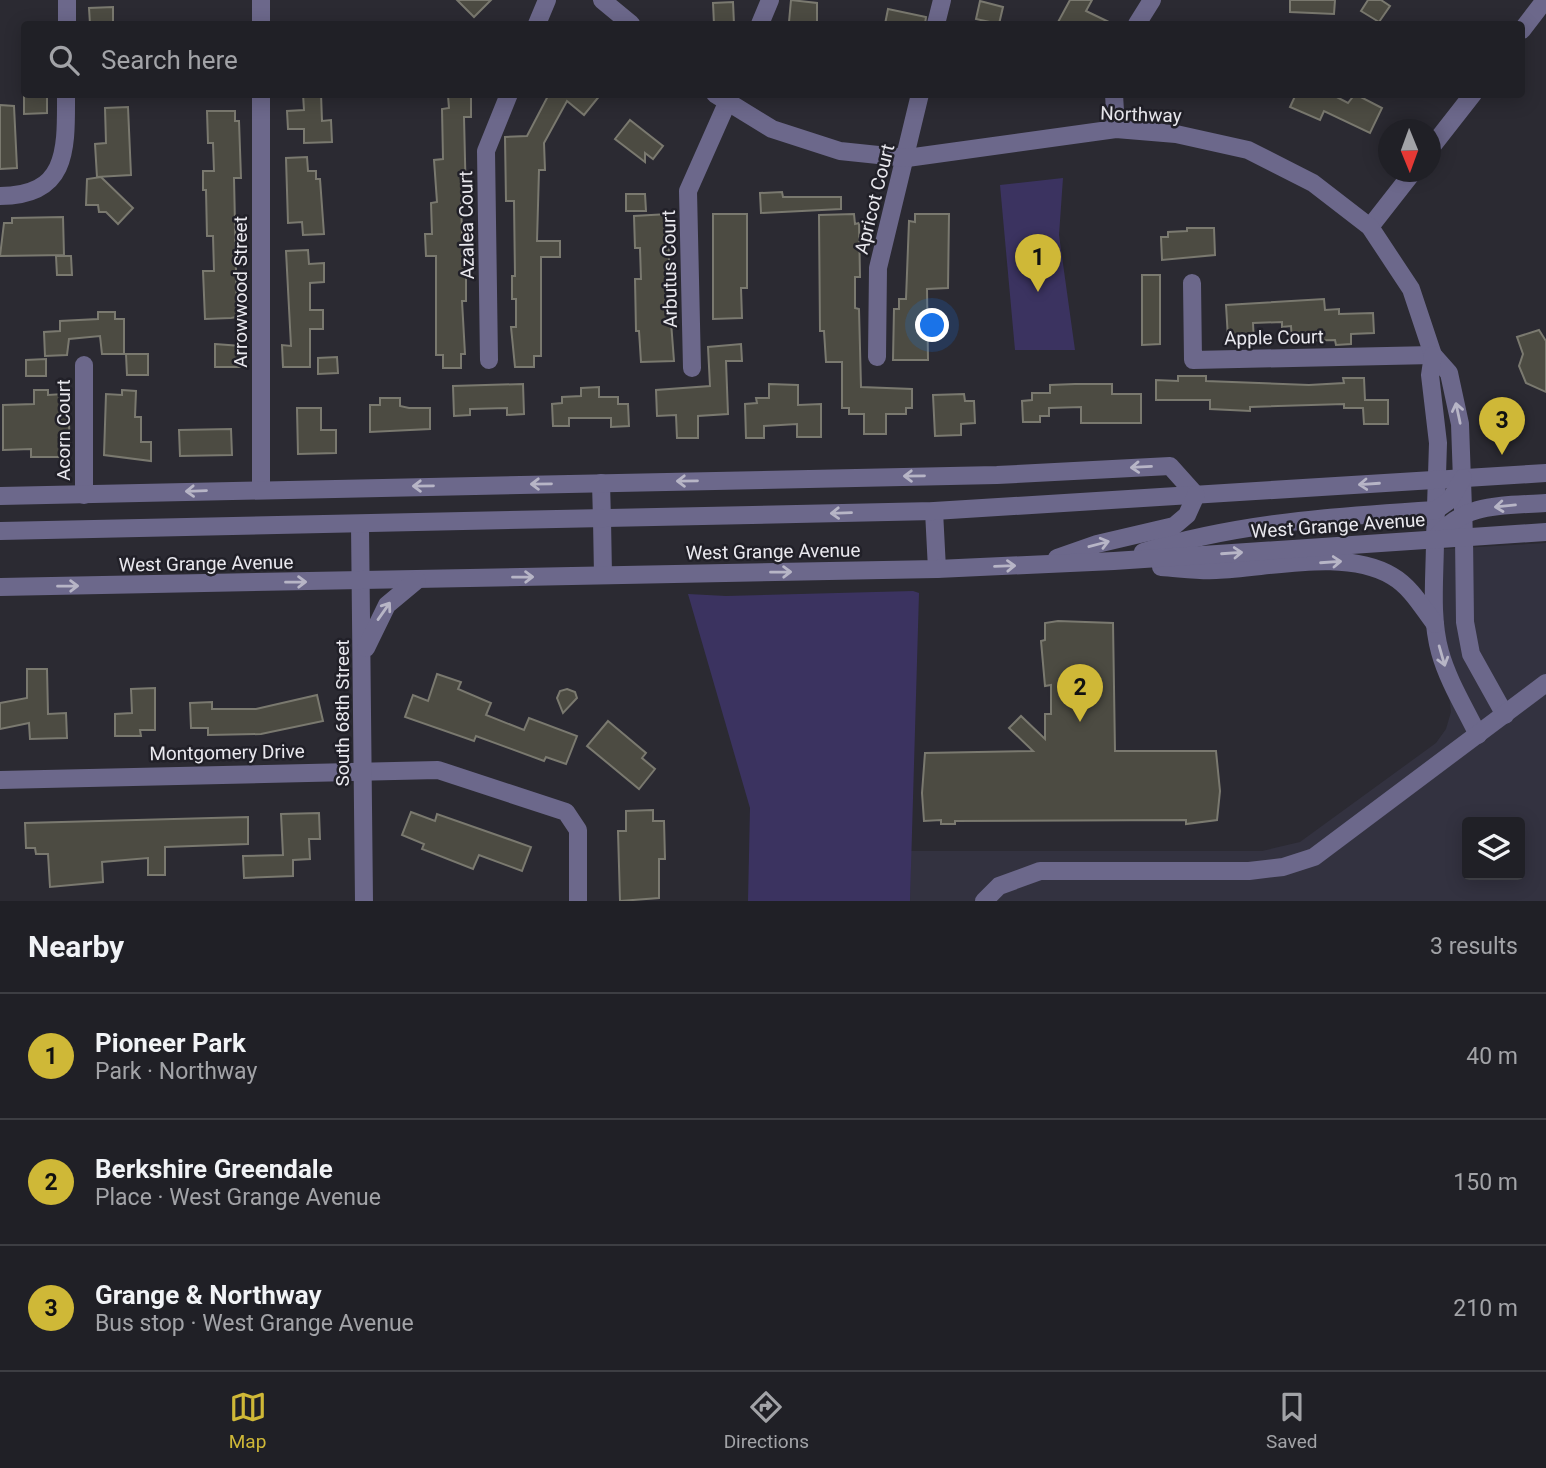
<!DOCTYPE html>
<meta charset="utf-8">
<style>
body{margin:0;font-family:Roboto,sans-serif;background:#2d2d32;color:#f1f3f6}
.controls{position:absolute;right:21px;bottom:21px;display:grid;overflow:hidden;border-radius:7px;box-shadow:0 4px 18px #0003}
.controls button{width:63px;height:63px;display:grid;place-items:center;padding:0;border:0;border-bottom:2px solid #3d3e43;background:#202026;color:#f1f3f6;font:35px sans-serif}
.compass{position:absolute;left:1378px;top:119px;width:63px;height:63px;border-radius:50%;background:#202026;box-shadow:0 4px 18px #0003;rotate:179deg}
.you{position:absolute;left:933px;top:326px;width:24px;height:24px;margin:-18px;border:5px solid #fff;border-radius:50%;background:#1a73e8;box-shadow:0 0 0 10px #1a73e833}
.badge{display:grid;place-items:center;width:46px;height:46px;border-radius:50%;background:#cfb837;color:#111;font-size:23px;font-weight:700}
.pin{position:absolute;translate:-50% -58px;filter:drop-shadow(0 2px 4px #0008)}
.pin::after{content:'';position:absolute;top:37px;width:24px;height:21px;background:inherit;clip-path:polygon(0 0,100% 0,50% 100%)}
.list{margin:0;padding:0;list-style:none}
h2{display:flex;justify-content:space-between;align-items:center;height:91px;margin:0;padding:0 28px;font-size:30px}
h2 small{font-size:23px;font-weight:400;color:#a2a3a7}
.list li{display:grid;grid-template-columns:46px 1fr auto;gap:21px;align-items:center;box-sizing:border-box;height:126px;padding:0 28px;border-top:2px solid #3d3e43}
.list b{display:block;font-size:26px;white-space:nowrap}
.list p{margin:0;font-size:23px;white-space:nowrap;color:#a2a3a7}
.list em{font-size:23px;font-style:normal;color:#a2a3a7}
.icon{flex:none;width:38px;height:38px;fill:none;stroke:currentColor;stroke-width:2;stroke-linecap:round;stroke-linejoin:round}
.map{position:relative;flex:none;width:1546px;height:901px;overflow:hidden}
.search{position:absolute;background:#202026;box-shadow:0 4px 18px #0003;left:21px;right:21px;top:21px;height:77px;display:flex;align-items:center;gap:18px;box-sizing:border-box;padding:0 24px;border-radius:7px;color:#a2a3a7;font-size:26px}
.sheet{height:469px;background:#202026}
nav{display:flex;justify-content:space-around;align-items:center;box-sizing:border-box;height:98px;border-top:2px solid #3d3e43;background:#202026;font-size:19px;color:#a2a3a7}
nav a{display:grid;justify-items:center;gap:4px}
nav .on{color:#cfb837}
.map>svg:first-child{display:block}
.built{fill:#333240;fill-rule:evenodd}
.green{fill:#3b3360}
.building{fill:#4c4b42;stroke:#7a796f;stroke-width:2}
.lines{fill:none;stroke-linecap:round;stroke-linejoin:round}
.minor{stroke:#6c688b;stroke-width:18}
.tertiary{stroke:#6c688b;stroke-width:18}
.oneway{stroke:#b7b5c6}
.labels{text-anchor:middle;stroke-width:5;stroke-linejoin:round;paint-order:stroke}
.street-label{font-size:19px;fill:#e9e8ee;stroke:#212028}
</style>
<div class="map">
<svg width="1546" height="901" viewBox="0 0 1546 901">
<rect width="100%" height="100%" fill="#2b2a32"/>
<path class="built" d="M1546,543V901H910L911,851H1262L1300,842L1436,743L1446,729L1451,712L1449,695L1428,637L1426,550ZM1467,822H1520V875H1467Z"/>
<g class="green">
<polygon points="1063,178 1059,235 1075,350 1015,350 1000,185"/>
<polygon points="913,591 919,593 910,901 748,901 750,808 688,594 726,596"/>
</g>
<g class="building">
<polygon points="457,0 491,0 474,17"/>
<polygon points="791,0 817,3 817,22 789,22"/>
<polygon points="1070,0 1092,0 1086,11 1113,24 1057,24"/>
<polygon points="1290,0 1335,0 1334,14 1290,12"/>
<polygon points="1368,0 1381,0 1390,6 1379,22 1361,11"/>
<polygon points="980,1 1003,7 999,24 976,19"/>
<polygon points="733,2 734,24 714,24 713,3"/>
<polygon points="113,7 113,24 90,24 89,8"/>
<polygon points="888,9 926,17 925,24 885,24"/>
<polygon points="24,94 47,94 47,113 24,114"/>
<polygon points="303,94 321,94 322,121 331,120 332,142 304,143 304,129 288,129 287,111 304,110"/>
<polygon points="549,94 601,94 584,115 567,101 544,143 545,170 539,170 537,241 560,241 560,257 541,257 541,356 534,356 534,367 515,367 511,327 516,327 516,299 512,299 512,276 515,276 514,201 506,201 505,137 527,136"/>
<polygon points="1296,94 1331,94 1348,103 1355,94 1382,108 1370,133 1324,111 1320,120 1290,107"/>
<polygon points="471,95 471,117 464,117 466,201 461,201 462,233 469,233 470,247 466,248 466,301 462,301 465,354 461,354 461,368 443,368 443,355 436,355 436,256 426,256 425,234 432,234 431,203 437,202 434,160 443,159 442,109 449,108 448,96"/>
<polygon points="0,105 14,106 17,168 0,169"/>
<polygon points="128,107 131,175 97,177 95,144 106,143 105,108"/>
<polygon points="207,111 235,111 235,121 239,121 241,178 234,178 237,317 231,318 205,319 203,271 214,271 213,236 207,236 206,190 203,190 203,171 214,171 213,143 208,143"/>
<polygon points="630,120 663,146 653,159 645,153 645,162 615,139"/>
<polygon points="307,157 308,171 316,171 316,179 320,179 324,234 303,235 302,222 288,223 286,158"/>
<polygon points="101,177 133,208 118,224 106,212 99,212 98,205 86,205 87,179"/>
<polygon points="782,192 783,197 841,197 841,209 761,213 760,193"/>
<polygon points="626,194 645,194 646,211 626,211"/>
<polygon points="668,214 670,309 674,361 641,362 639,331 636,331 635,279 641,279 640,248 635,248 634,216"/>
<polygon points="713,214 747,214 747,288 741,288 742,318 713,319"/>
<polygon points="854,214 855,224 859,223 860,277 855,277 855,308 859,309 861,387 912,389 912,408 906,408 906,414 886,414 886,434 864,434 864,414 849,414 849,408 842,408 842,362 826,362 824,331 820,331 819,215"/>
<polygon points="915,214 949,214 948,288 927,289 928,360 893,360 894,309 899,309 899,299 906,299 909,221 915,222"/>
<polygon points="63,217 64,255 0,256 4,223 12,223 12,218"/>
<polygon points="1187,228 1214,228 1215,255 1162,260 1161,237 1168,237 1168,232 1187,231"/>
<polygon points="308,250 309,264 324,263 324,282 310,283 310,310 323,310 323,329 310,329 310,367 283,367 282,345 291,346 286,251"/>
<polygon points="56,256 71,256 72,275 57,275"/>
<polygon points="1142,275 1160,275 1160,344 1142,345"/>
<polygon points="1324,299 1325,310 1339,309 1339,314 1373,313 1374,333 1351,334 1351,344 1336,345 1335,340 1292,341 1291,326 1282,327 1282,322 1253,323 1254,343 1238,343 1238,337 1228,338 1226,305"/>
<polygon points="98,312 115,312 115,319 124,319 124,354 102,354 100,336 69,339 67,355 45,356 44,332 60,331 60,321 98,319"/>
<polygon points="1539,330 1546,341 1546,392 1526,383 1519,366 1523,354 1517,337"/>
<polygon points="215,344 241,346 241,367 215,367"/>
<polygon points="741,344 742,361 726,361 728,414 698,416 698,438 677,438 676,415 657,416 656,390 710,386 708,347"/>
<polygon points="126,354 148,354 148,375 127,375"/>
<polygon points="337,357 338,373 318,374 318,358"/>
<polygon points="46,359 46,376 26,376 26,360"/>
<polygon points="1178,376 1206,376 1206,381 1309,385 1344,383 1343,378 1364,378 1365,400 1388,400 1388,424 1364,424 1363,408 1344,408 1344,404 1250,407 1250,411 1210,409 1210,400 1156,400 1156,380 1178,381"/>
<polygon points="523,384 524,414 507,415 507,408 470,409 470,415 454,416 453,386"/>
<polygon points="769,384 798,385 798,405 821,404 821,437 797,437 797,424 764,426 764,438 746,438 745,404 757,403 756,398 769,398"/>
<polygon points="1075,384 1112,384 1112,394 1141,394 1141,423 1081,423 1081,407 1049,408 1049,416 1040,416 1040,422 1023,422 1022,401 1032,400 1032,393 1050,393 1050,385"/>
<polygon points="599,387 599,397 618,397 618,404 628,404 629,426 611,427 611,418 569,418 569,426 553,426 552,404 562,403 562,397 581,396 581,388"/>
<polygon points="34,390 48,390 48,395 63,394 63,402 68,402 70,447 64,448 64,457 31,457 31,449 3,450 3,405 34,404"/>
<polygon points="122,390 136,391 135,417 141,417 141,442 151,442 151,461 104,455 106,394 122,395"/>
<polygon points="964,394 965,401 974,401 975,423 961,424 961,435 935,436 933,395"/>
<polygon points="380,398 400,398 400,406 409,408 430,408 430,429 370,432 370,405 380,405"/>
<polygon points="297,408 321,408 321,430 336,430 336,453 298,454"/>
<polygon points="231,429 232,455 180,456 179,430"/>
<polygon points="1058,621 1113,623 1115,751 1216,751 1220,791 1217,820 1186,824 1186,820 955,821 955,824 941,824 941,820 924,821 922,793 925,753 1033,751 1009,728 1021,716 1045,739 1045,714 1051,714 1051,685 1045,686 1041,641 1045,640 1045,623"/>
<polygon points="27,669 47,669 48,714 66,713 67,738 30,739 29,723 0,729 0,703 27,698"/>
<polygon points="437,674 461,682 458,689 491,703 486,715 524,730 529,718 577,736 566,764 546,757 544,761 476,736 474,741 405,717 413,695 428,701"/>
<polygon points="155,688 155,730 140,730 141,736 115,736 115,714 132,713 131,689"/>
<polygon points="567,689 575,692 577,698 563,713 557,698 560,691"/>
<polygon points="317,695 323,721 261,734 208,735 208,728 191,728 190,703 212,702 212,709 256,709"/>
<polygon points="608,721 646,753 642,758 655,769 639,789 587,746"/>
<polygon points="653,810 653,821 664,821 665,859 659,859 659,898 620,901 618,831 626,831 626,811"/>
<polygon points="411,812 435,821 437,814 531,847 522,871 479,855 473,869 422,849 424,844 402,835"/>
<polygon points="319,813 320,839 309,839 310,859 293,860 293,876 244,878 243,856 283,855 281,814"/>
<polygon points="248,817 248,844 165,847 165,875 148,875 148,858 102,862 103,882 50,887 48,854 36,854 35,848 26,848 25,823"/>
</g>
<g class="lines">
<g class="minor">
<polyline points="261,0 261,24"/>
<polyline points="67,24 67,0"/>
<polyline points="537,24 547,0"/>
<polyline points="760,24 770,0"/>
<polyline points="936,24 942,0"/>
<polyline points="1137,24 1152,0"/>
<polyline points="1522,30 1545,0"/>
<polyline points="261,94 261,489"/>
<polyline points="1114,94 1116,129"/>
<polyline points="1430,149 1473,94"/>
<path d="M0,196C69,196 66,148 66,94"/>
<polyline points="1370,227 1413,172"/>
<polyline points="1192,283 1193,360 1433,355"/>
<polyline points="877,357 878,268 920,94"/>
<polyline points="489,360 486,151 509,94"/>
<polyline points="84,365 84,495"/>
<polyline points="692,368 688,191 731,94"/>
<polyline points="601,483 602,520"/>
<polyline points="0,496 997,475 1170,466 1196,495"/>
<polyline points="1464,537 1465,622 1471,654 1505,715"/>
<path d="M1435,539C1435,576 1430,616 1440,652C1448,681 1465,708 1478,735"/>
<polyline points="0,780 438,770 566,812 578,830 578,901"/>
<polyline points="984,901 999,886 1040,871 1249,871 1283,867 1314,857 1546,683"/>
</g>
<g class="tertiary">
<polyline points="602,0 631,24"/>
<polyline points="715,94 772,129 840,151 907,158 1116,129 1176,134 1248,150 1313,183 1370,227 1411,289 1433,355 1449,373 1460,424 1464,537"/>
<polyline points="1433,355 1430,375 1438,443 1435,539"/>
<polyline points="934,511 937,569"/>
<polyline points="602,520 603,575"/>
<polyline points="360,525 364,901"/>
<polyline points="0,531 934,511 1546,473"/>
<path d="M1435,539C1463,502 1503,506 1546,503"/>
<path d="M1143,552C1237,523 1337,516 1436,510L1450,500L1463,478"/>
<polyline points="1057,558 1097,544 1174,526 1187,515 1196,495"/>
<path d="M1161,567C1179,568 1198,571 1216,570C1269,568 1345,548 1392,576C1411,587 1422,607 1435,624"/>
<polyline points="0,587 937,569 1114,561 1546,532"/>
<polyline points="366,648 387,605 417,580"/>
</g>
</g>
<defs><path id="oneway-shaft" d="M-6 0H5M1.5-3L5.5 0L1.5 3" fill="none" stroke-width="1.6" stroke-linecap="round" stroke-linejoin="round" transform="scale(1.75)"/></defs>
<g class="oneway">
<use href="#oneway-shaft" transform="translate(1458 413) rotate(-102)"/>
<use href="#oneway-shaft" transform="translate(1141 467) rotate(177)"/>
<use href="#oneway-shaft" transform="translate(914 476) rotate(179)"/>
<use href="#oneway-shaft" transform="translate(687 481) rotate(179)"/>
<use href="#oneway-shaft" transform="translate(541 484) rotate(179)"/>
<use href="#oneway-shaft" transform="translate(1369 484) rotate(176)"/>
<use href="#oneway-shaft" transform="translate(423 486) rotate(179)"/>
<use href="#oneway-shaft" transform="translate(196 491) rotate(178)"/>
<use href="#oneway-shaft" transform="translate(1505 506) rotate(174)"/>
<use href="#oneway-shaft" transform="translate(841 513) rotate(178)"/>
<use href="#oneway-shaft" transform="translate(1099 544) rotate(-15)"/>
<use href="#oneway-shaft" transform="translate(1232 553) rotate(-4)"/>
<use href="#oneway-shaft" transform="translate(1331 562) rotate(-4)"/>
<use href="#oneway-shaft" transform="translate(1005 566) rotate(-2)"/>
<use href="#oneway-shaft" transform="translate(781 572) rotate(-1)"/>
<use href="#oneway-shaft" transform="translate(523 577) rotate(-1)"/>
<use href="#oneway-shaft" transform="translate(296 582) rotate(-1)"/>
<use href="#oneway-shaft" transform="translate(68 586) rotate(-1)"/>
<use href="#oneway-shaft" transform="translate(384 611) rotate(-55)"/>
<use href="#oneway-shaft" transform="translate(1442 656) rotate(74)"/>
</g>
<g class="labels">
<g class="street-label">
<text transform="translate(1141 114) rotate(2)" y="7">Northway</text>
<text transform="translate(874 199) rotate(-76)" y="7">Apricot Court</text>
<text transform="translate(466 225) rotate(-91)" y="7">Azalea Court</text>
<text transform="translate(669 269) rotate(-91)" y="7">Arbutus Court</text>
<text transform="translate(240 292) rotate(-90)" y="7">Arrowwood Street</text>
<text transform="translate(1274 337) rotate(-1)" y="7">Apple Court</text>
<text transform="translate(63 430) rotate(-90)" y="7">Acorn Court</text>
<text transform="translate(1338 525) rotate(-4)" y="7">West Grange Avenue</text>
<text transform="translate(773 551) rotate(-1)" y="7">West Grange Avenue</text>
<text transform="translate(206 563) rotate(-1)" y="7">West Grange Avenue</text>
<text transform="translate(342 713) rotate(-90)" y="7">South 68th Street</text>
<text transform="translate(227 752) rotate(-1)" y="7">Montgomery Drive</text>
</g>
</g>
</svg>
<div class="controls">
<button><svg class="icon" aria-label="layers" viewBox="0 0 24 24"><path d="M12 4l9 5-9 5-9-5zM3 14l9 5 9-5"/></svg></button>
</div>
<svg class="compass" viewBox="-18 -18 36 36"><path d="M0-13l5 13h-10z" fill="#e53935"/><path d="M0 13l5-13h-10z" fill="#a2a3a7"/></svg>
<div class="you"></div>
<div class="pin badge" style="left:1038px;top:292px">1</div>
<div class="pin badge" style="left:1080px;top:722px">2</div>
<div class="pin badge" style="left:1502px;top:455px">3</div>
<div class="search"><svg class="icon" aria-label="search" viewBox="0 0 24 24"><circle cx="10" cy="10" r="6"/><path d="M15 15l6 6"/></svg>Search here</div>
</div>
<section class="sheet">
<h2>Nearby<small>3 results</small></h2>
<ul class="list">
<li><span class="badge">1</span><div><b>Pioneer Park</b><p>Park · Northway</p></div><em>40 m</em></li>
<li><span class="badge">2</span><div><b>Berkshire Greendale</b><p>Place · West Grange Avenue</p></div><em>150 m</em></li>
<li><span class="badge">3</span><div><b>Grange &amp; Northway</b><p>Bus stop · West Grange Avenue</p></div><em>210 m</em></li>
</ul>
</section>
<nav>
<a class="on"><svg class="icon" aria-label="map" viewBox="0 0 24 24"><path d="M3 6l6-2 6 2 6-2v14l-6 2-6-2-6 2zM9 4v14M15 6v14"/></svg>Map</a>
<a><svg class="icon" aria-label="directions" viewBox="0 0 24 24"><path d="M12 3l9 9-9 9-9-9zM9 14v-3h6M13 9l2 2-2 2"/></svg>Directions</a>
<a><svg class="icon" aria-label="saved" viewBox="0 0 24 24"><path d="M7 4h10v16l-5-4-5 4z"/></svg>Saved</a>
</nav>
